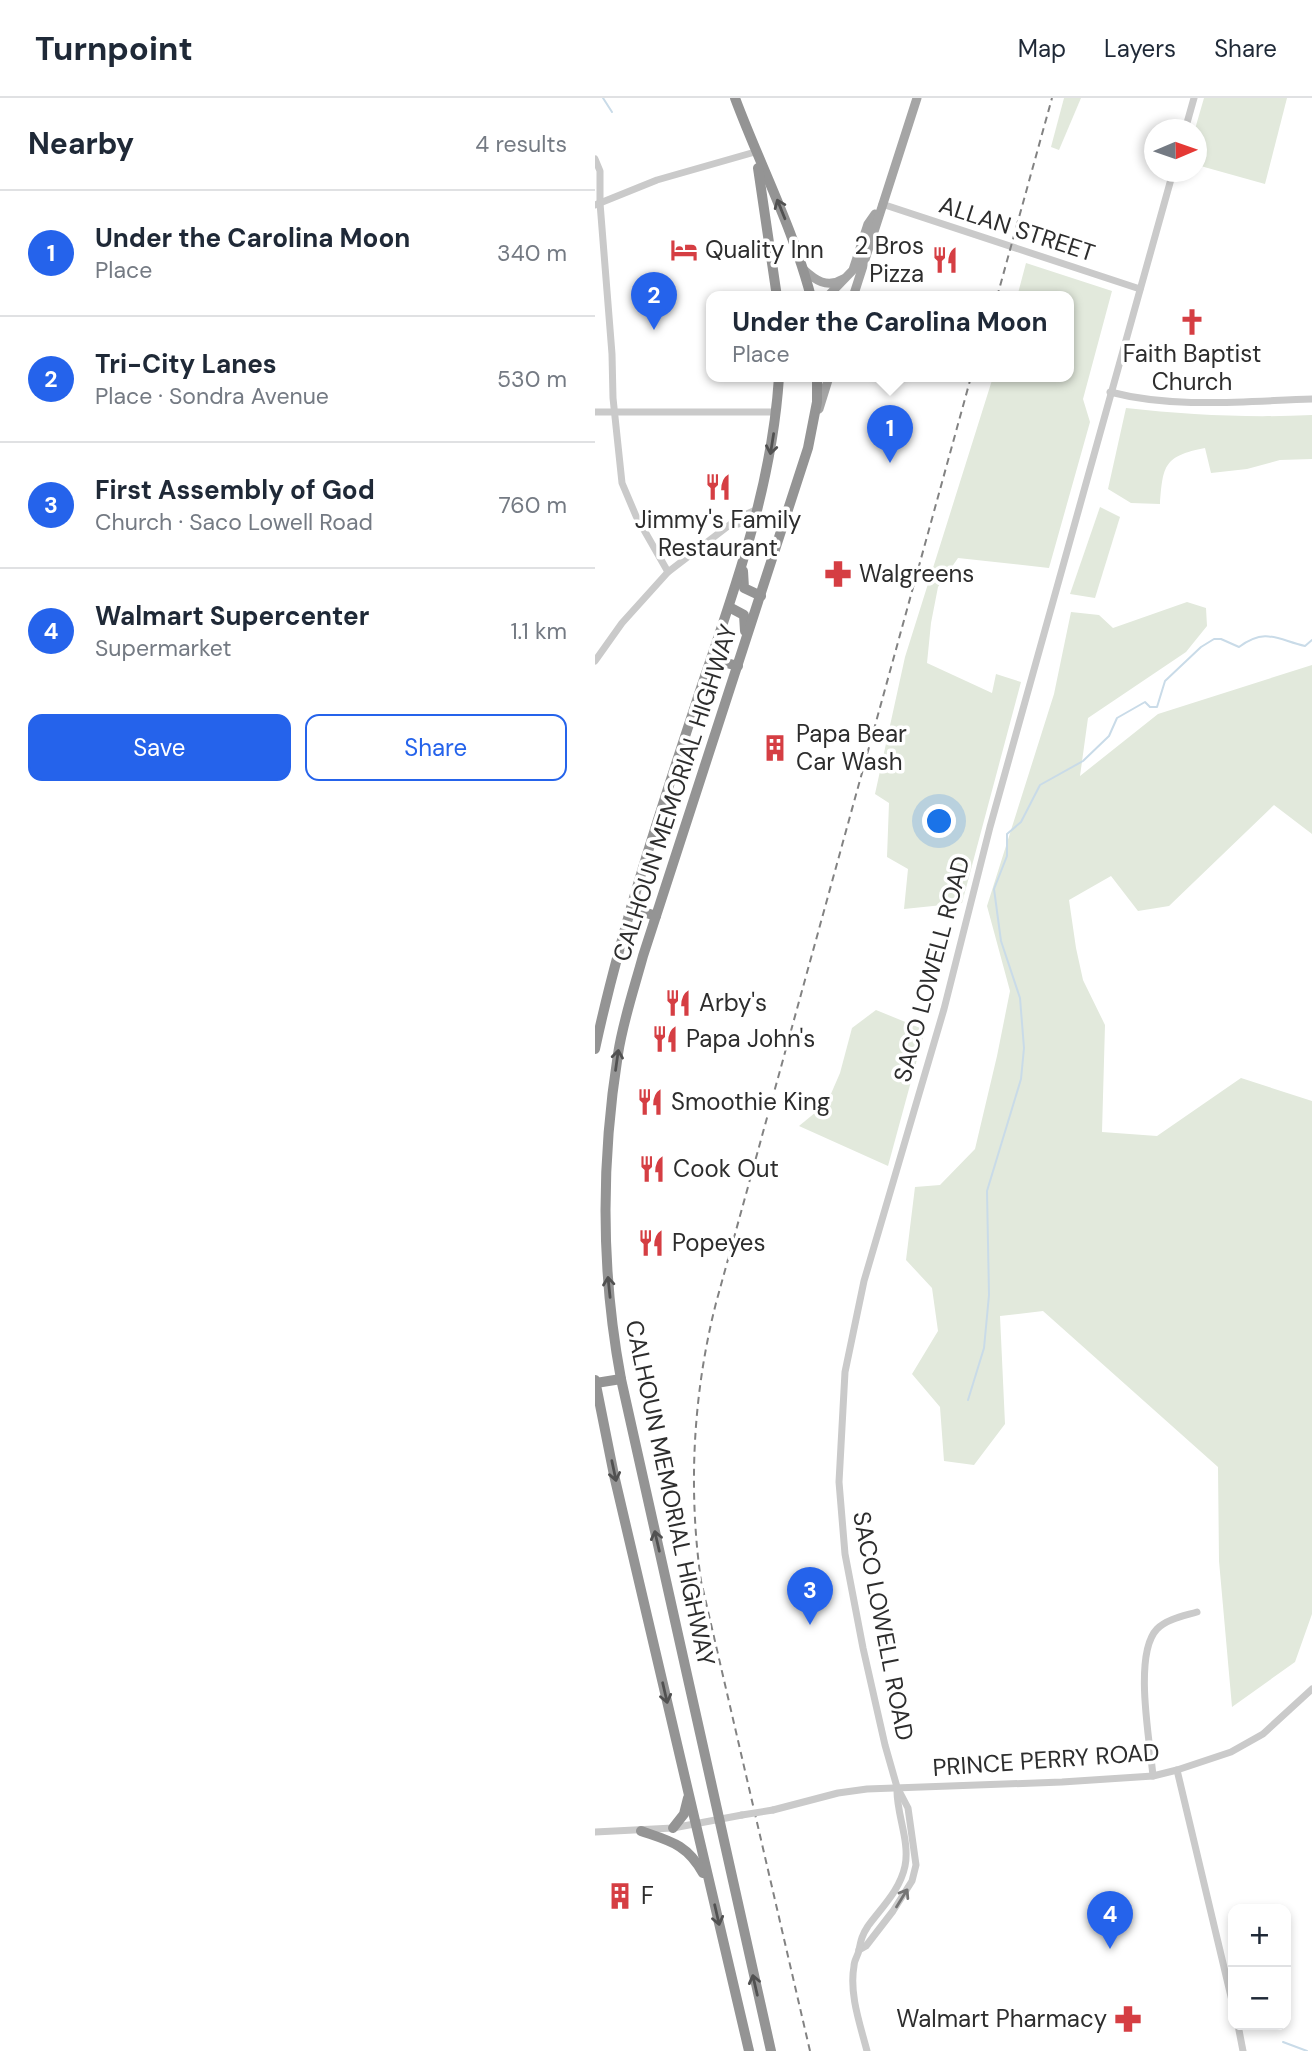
<!DOCTYPE html>
<meta charset="utf-8">
<style>
body{margin:0;font-family:"DM Sans",sans-serif;background:#f2f2f3;color:#1f2937}
.controls{position:absolute;right:21px;bottom:21px;display:grid;overflow:hidden;border-radius:14px;box-shadow:0 4px 10px #0003}
.controls button{width:63px;height:63px;display:grid;place-items:center;padding:0;border:0;border-bottom:2px solid #e0e1e3;background:#fff;color:#1f2937;font:35px sans-serif}
.compass{position:absolute;left:549px;top:21px;width:63px;height:63px;border-radius:50%;background:#fff;box-shadow:0 4px 10px #0003;rotate:88deg}
.you{position:absolute;left:345px;top:724px;width:24px;height:24px;margin:-18px;border:5px solid #fff;border-radius:50%;background:#1a73e8;box-shadow:0 0 0 10px #1a73e833}
.badge{display:grid;place-items:center;width:46px;height:46px;border-radius:50%;background:#2563eb;color:#fff;font-size:23px;font-weight:700}
.pin{position:absolute;translate:-50% -58px;filter:drop-shadow(0 2px 4px #0008)}
.pin::after{content:'';position:absolute;top:37px;width:24px;height:21px;background:inherit;clip-path:polygon(0 0,100% 0,50% 100%)}
.popup{position:absolute;left:111px;top:193px;width:368px;height:91px;box-sizing:border-box;display:grid;place-content:center;border-radius:14px;background:#fff;filter:drop-shadow(0 2px 5px #0005);font-size:23px;white-space:nowrap;color:#747a83}
.popup b{font-size:26px;color:#1f2937}
.popup::after{content:'';position:absolute;left:50%;top:100%;margin-left:-14px;border:14px solid transparent;border-top-color:#fff}
.list{margin:0;padding:0;list-style:none}
h2{display:flex;justify-content:space-between;align-items:center;height:91px;margin:0;padding:0 28px;font-size:30px}
h2 small{font-size:23px;font-weight:400;color:#747a83}
.list li{display:grid;grid-template-columns:46px 1fr auto;gap:21px;align-items:center;box-sizing:border-box;height:126px;padding:0 28px;border-top:2px solid #e0e1e3}
.list b{display:block;font-size:26px;white-space:nowrap}
.list p{margin:0;font-size:23px;white-space:nowrap;color:#747a83}
.list em{font-size:23px;font-style:normal;color:#747a83}
.actions{display:flex;gap:14px;padding:21px 28px}
.actions a{flex:1;padding:16px 0;border:2px solid #2563eb;border-radius:14px;text-align:center;font-size:24px;color:#2563eb}
.actions .main{background:#2563eb;color:#fff}
.map{position:relative;flex:none;width:717px;height:1953px;overflow:hidden}
header{display:flex;align-items:center;gap:42px;box-sizing:border-box;height:98px;padding:0 35px;background:#fff;border-bottom:2px solid #e0e1e3}
header strong{font-size:33px}
nav{display:flex;gap:38px;margin-inline-start:auto;font-size:24px}
main{display:flex}
aside{flex:1;background:#fff}
.map>svg:first-child{display:block}
.green{fill:#e2e9dc}
.lines{fill:none;stroke-linecap:round;stroke-linejoin:round}
.stream{stroke:#c9dbe8;stroke-width:2}
.minor{stroke:#cacaca;stroke-width:7}
.major{stroke:#a5a5a5;stroke-width:9}
.highway{stroke:#949494;stroke-width:10}
.rail{stroke:#828282;stroke-width:2;stroke-dasharray:7 5;stroke-linecap:butt}
.minor-bridge{stroke:#cacaca;stroke-width:7}
.oneway{stroke:#515151}
.oneway2{stroke:#747474}
.labels{text-anchor:middle;stroke-width:7;stroke-linejoin:round;paint-order:stroke}
.street-label{font-size:24px;fill:#2d2d2d;stroke:#fff}
.poi-label{font-size:24px;fill:#2d2d2d;stroke:#fff;text-anchor:start}
</style>
<header>
<strong>Turnpoint</strong>
<nav><a>Map</a><a>Layers</a><a>Share</a></nav>
</header>
<main>
<aside>
<h2>Nearby<small>4 results</small></h2>
<ul class="list">
<li><span class="badge">1</span><div><b>Under the Carolina Moon</b><p>Place</p></div><em>340 m</em></li>
<li><span class="badge">2</span><div><b>Tri-City Lanes</b><p>Place · Sondra Avenue</p></div><em>530 m</em></li>
<li><span class="badge">3</span><div><b>First Assembly of God</b><p>Church · Saco Lowell Road</p></div><em>760 m</em></li>
<li><span class="badge">4</span><div><b>Walmart Supercenter</b><p>Supermarket</p></div><em>1.1 km</em></li>
</ul>
<div class="actions"><a class="main">Save</a><a>Share</a></div>
</aside>
<div class="map">
<svg width="717" height="1953" viewBox="0 0 717 1953">
<rect width="100%" height="100%" fill="#fff"/>
<g class="green">
<polygon points="469,0 486,0 464,52 456,49"/>
<polygon points="609,0 692,0 670,86 602,67 600,31"/>
<polygon points="431,165 517,193 488,301 495,324 454,470 363,460 343,489 336,525 332,565 397,595 401,576 426,584 367,805 309,811 313,771 292,759 294,705 280,696 310,559 398,279 474,279 474,199 422,199"/>
<path d="M531,310C593,317 654,320 717,317V361L685,362L652,371L616,375L610,350C569,358 568,367 565,406L536,405L513,391Z"/>
<polygon points="505,409 525,419 500,500 475,496"/>
<polygon points="592,504 611,510 612,528 591,554 493,620 485,678 563,616 717,567 717,736 679,707 574,808 543,813 516,778 474,802 481,850 488,882 510,927 507,1034 562,1038 646,980 717,1003 717,1516 700,1564 637,1609 624,1463 623,1369 448,1213 405,1218 410,1326 379,1367 349,1363 345,1309 317,1276 343,1233 337,1190 311,1162 320,1089 345,1087 380,1051 402,958 415,893 392,808 459,596 476,514 504,517 518,530"/>
<polygon points="281,912 330,932 293,1068 204,1028 232,1005 245,975 257,930"/>
</g>
<g class="lines">
<g class="stream">
<polyline points="8,0 17,14"/>
<path d="M373,1302L389,1250L394,1197L392,1093L426,981L429,950L425,900L406,843L399,791L412,758V736L426,724L445,687L488,663L514,638L522,620L550,604L555,609H562L570,583L606,549L619,541H626L644,549C671,529 683,542 710,548L717,542"/>
<polyline points="688,1944 712,1953"/>
</g>
<g class="minor">
<polyline points="590,32 599,0"/>
<polyline points="0,61 5,73 5,105 17,256 18,300 27,385 41,418 73,474"/>
<polyline points="287,106 545,191"/>
<polyline points="0,107 62,82 160,54"/>
<path d="M515,294C580,311 651,303 717,301"/>
<polyline points="0,314 181,314"/>
<polyline points="137,428 161,421 189,429"/>
<polyline points="0,563 27,525 73,474 145,419 163,411"/>
<polyline points="582,1672 638,1907"/>
<path d="M558,1678C555,1644 538,1556 562,1531C572,1521 589,1518 602,1514"/>
<polyline points="178,1712 243,1695 272,1691 467,1684 558,1678 582,1672 636,1654 668,1636 717,1591"/>
<polyline points="0,1734 78,1730 147,1717"/>
<polyline points="264,1852 271,1848 298,1813 317,1783 321,1767 313,1710 302,1689 290,1647 268,1550 250,1456 244,1384 250,1274 269,1183 349,911 395,729 578,74"/>
<polyline points="643,1927 648,1953"/>
<path d="M272,1953C265,1926 254,1896 259,1868C259,1862 263,1858 264,1852C266,1842 267,1837 273,1828C287,1809 305,1792 310,1768C315,1744 302,1717 302,1693"/>
</g>
<g class="major">
<path d="M208,171C220,182 232,191 248,181"/>
<polyline points="232,199 258,172 273,126 280,116"/>
<polyline points="258,199 322,0"/>
<polyline points="224,311 234,279"/>
</g>
<g class="highway">
<path d="M140,0C165,67 198,130 216,199"/>
<polyline points="163,70 182,199"/>
<polyline points="148,473 149,490 166,498"/>
<polyline points="134,509 149,517 150,533"/>
<polyline points="116,561 143,568"/>
<polyline points="36,810 61,818"/>
<path d="M0,951C26,830 66,711 105,593C140,490 177,389 184,279"/>
<polyline points="0,1282 19,1377 154,1953"/>
<polyline points="1,1285 26,1281"/>
<polyline points="78,1730 89,1716 93,1700"/>
<path d="M46,1733C75,1743 92,1746 108,1775"/>
<path d="M176,1953L26,1281C6,1174 6,1064 23,956C28,923 39,891 48,858L213,350L222,304V279"/>
</g>
<g class="rail">
<polyline points="402,199 457,0"/>
<path d="M215,1953L106,1483C93,1391 98,1295 121,1205L376,279"/>
</g>
<polyline class="minor-bridge" points="147,1717 178,1712"/>
</g>
<defs><path id="oneway-shaft" d="M-6 0H5M1.5-3L5.5 0L1.5 3" fill="none" stroke-width="1.6" stroke-linecap="round" stroke-linejoin="round" transform="scale(1.75)"/></defs>
<g class="oneway">
<use href="#oneway-shaft" transform="translate(186 111) rotate(-112)"/>
<use href="#oneway-shaft" transform="translate(177 346) rotate(99)"/>
<use href="#oneway-shaft" transform="translate(22 962) rotate(-82)"/>
<use href="#oneway-shaft" transform="translate(14 1189) rotate(-96)"/>
<use href="#oneway-shaft" transform="translate(19 1373) rotate(78)"/>
<use href="#oneway-shaft" transform="translate(62 1443) rotate(-103)"/>
<use href="#oneway-shaft" transform="translate(70 1595) rotate(77)"/>
<use href="#oneway-shaft" transform="translate(122 1817) rotate(77)"/>
<use href="#oneway-shaft" transform="translate(160 1887) rotate(-103)"/>
</g>
<use class="oneway2" href="#oneway-shaft" transform="translate(307 1800) rotate(-58)"/>
<defs>
<symbol id="hotel-bare" viewBox="-9 -9 18 18"><path d="M-6-4.5h1.5V1H6V5H4.5V3h-9V5H-6ZM-4 0a1.8 1.8 0 1 1 3.6 0ZM.5 0V-2.5h3Q6-2.5 6 0Z" fill="#d53e43" stroke="#fff" stroke-width="2.5" paint-order="stroke"/></symbol>
<symbol id="restaurant-bare" viewBox="-9 -9 18 18"><path d="M-5-6h1v4h1v-4h1v4h1v-4h1v5L-1.5 .5V6h-2V.5L-5-1ZM5-6V6H3V1.5H1.5Q1.5-4 5-6Z" fill="#d53e43" stroke="#fff" stroke-width="2.5" paint-order="stroke"/></symbol>
<symbol id="church-bare" viewBox="-9 -9 18 18"><path d="M-1.2-6h2.4v3.5h3.3v2.4h-3.3V6h-2.4V-.1h-3.3v-2.4h3.3Z" fill="#d53e43" stroke="#fff" stroke-width="2.5" paint-order="stroke"/></symbol>
<symbol id="pharmacy-bare" viewBox="-9 -9 18 18"><path d="M-2-6h4v4h4v4h-4v4h-4v-4h-4v-4h4Z" fill="#d53e43" stroke="#fff" stroke-width="2.5" paint-order="stroke"/></symbol>
<symbol id="building-bare" viewBox="-9 -9 18 18"><path d="M-4-6H4V6H1V3H-1V6H-4ZM-2.5-4.3h1.7v1.8h-1.7ZM.8-4.3h1.7v1.8H.8ZM-2.5-1h1.7V.8h-1.7ZM.8-1h1.7V.8H.8Z" fill="#d53e43" stroke="#fff" stroke-width="2.5" paint-order="stroke"/></symbol>
</defs>
<g fill-rule="evenodd">
<use href="#hotel-bare" x="70" y="133" width="38" height="38"/>
<use href="#restaurant-bare" x="331" y="143" width="38" height="38"/>
<use href="#church-bare" x="578" y="205" width="38" height="38"/>
<use href="#restaurant-bare" x="104" y="370" width="38" height="38"/>
<use href="#pharmacy-bare" x="224" y="457" width="38" height="38"/>
<use href="#building-bare" x="161" y="631" width="38" height="38"/>
<use href="#restaurant-bare" x="64" y="886" width="38" height="38"/>
<use href="#restaurant-bare" x="51" y="922" width="38" height="38"/>
<use href="#restaurant-bare" x="36" y="985" width="38" height="38"/>
<use href="#restaurant-bare" x="38" y="1052" width="38" height="38"/>
<use href="#restaurant-bare" x="37" y="1126" width="38" height="38"/>
<use href="#building-bare" x="6" y="1779" width="38" height="38"/>
<use href="#pharmacy-bare" x="514" y="1902" width="38" height="38"/>
</g>
<g class="labels">
<g class="street-label">
<text transform="translate(422 131) rotate(18)" y="8">ALLAN STREET</text>
<text transform="translate(80 695) rotate(-72)" y="8">CALHOUN MEMORIAL HIGHWAY</text>
<text transform="translate(337 871) rotate(-75)" y="8">SACO LOWELL ROAD</text>
<text transform="translate(75 1395) rotate(78)" y="8">CALHOUN MEMORIAL HIGHWAY</text>
<text transform="translate(288 1528) rotate(79)" y="8">SACO LOWELL ROAD</text>
<text transform="translate(451 1662) rotate(-4)" y="8">PRINCE PERRY ROAD</text>
</g>
<g class="poi-label">
<text x="329" y="156" text-anchor="end">2 Bros<tspan x="329" dy="28">Pizza</tspan></text>
<text x="110" y="160">Quality Inn</text>
<text x="597" y="264" text-anchor="middle">Faith Baptist<tspan x="597" dy="28">Church</tspan></text>
<text x="123" y="430" text-anchor="middle">Jimmy's Family<tspan x="123" dy="28">Restaurant</tspan></text>
<text x="264" y="484">Walgreens</text>
<text x="201" y="644">Papa Bear<tspan x="201" dy="28">Car Wash</tspan></text>
<text x="104" y="913">Arby's</text>
<text x="91" y="949">Papa John's</text>
<text x="76" y="1012">Smoothie King</text>
<text x="78" y="1079">Cook Out</text>
<text x="77" y="1153">Popeyes</text>
<text x="46" y="1806">F</text>
<text x="512" y="1929" text-anchor="end">Walmart Pharmacy</text>
</g>
</g>
</svg>
<div class="controls">
<button>+</button>
<button>−</button>
</div>
<svg class="compass" viewBox="-18 -18 36 36"><path d="M0-13l5 13h-10z" fill="#e53935"/><path d="M0 13l5-13h-10z" fill="#747a83"/></svg>
<div class="you"></div>
<div class="pin badge" style="left:295px;top:365px">1</div>
<div class="popup"><b>Under the Carolina Moon</b>Place</div>
<div class="pin badge" style="left:59px;top:232px">2</div>
<div class="pin badge" style="left:215px;top:1527px">3</div>
<div class="pin badge" style="left:515px;top:1851px">4</div>
</div>
</main>
